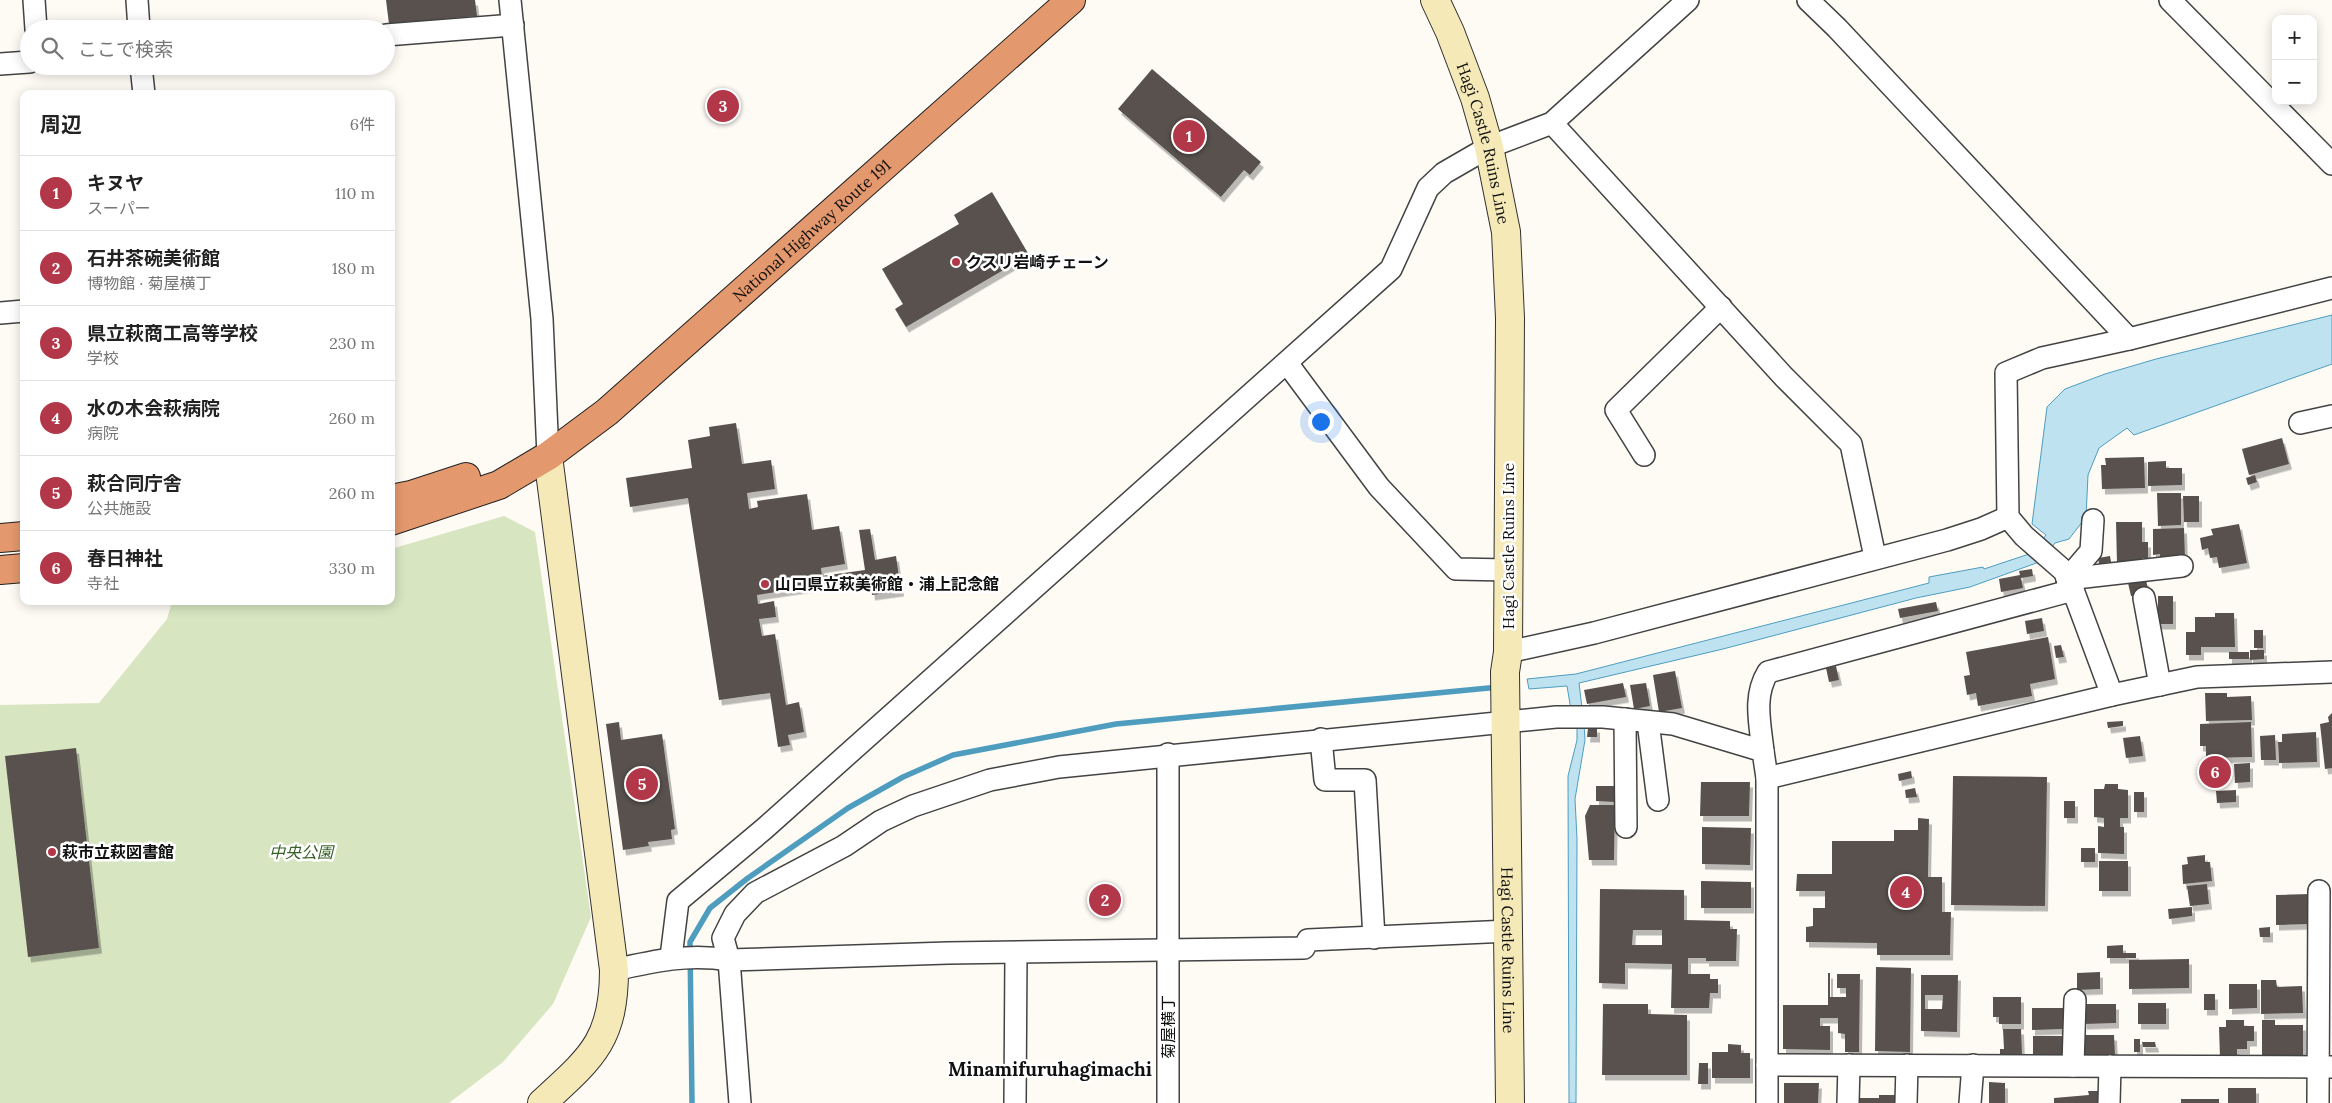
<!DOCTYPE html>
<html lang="ja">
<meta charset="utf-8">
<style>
body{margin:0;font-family:Lora,"Noto Sans JP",serif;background:#f2f2f2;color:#222}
.controls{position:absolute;right:15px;top:15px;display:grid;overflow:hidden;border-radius:10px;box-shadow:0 2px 12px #0003}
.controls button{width:45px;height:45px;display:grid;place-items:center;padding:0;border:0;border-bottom:1px solid #e0e0e0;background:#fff;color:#222;font:25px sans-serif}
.you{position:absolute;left:1320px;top:421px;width:18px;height:18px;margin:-12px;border:4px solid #fff;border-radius:50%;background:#1a73e8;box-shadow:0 0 0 8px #1a73e833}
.badge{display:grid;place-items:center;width:32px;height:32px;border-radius:50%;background:#b13749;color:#fff;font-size:16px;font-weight:700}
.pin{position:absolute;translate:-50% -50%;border:2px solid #fff;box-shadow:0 1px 5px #0006}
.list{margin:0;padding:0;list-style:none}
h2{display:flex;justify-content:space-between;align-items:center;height:65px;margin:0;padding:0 20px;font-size:21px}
h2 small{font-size:16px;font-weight:400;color:#767676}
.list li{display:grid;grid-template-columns:32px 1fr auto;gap:15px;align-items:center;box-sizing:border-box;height:75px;padding:0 20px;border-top:1px solid #e0e0e0}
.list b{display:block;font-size:19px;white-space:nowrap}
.list p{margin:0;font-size:16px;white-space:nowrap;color:#767676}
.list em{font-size:16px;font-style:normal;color:#767676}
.icon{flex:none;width:28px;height:28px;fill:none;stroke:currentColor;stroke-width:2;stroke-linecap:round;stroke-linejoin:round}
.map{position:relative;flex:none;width:2332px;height:1103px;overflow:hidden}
.search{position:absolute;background:#fff;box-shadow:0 2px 12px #0003;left:20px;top:20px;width:375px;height:55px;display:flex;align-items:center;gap:12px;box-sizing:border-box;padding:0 18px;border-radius:28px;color:#767676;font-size:19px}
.panel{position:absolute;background:#fff;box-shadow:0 2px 12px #0003;left:20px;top:90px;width:375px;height:515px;border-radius:10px}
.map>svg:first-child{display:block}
.green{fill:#d7e5c1}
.water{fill:#bfe2f0;stroke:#4e9dbf}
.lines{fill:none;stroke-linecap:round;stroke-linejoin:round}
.stream{stroke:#4e9dbf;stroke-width:5.5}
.building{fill:#58514e;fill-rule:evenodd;filter:url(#shadow)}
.street-casing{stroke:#434343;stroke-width:24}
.secondary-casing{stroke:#323232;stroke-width:30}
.highway-casing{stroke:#212121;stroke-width:30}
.street{stroke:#fff;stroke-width:21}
.secondary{stroke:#f6e9b8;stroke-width:28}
.highway{stroke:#e4986d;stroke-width:28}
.poi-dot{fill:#b13749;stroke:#fff;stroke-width:2}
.labels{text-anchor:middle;stroke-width:5;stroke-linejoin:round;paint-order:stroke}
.street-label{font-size:16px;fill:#101010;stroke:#fff}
.poi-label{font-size:16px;font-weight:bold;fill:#101010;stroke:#fff;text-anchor:start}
.park-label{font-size:16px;font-style:italic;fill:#396127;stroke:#fff}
.quarter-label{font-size:19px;font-weight:bold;fill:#101010;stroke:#fff}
</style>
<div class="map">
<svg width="2332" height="1103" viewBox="0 0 2332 1103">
<defs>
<filter id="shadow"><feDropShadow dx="3" dy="5.5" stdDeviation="0" flood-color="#0004"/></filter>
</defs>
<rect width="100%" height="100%" fill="#fefbf5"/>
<polygon class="green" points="504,516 535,532 591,917 553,1004 503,1062 449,1103 0,1103 0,705 99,703 167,619 172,601 391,601 391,549"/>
<g class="water">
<polygon points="2332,315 2332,364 2134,435 2127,428 2099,448 2088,475 2086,517 2069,539 2055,543 2042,561 1970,587 1916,598 1723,649 1579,683 1582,708 1571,710 1567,686 1529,689 1527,679 1576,674 1929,583 1929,577 1983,567 1984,569 2032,553 2046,535 2032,524 2047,407 2065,389 2105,374 2156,359"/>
<polygon points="1584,724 1585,740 1575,799 1577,839 1576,1103 1569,1103 1568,776 1577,740 1577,725"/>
</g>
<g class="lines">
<polyline class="stream" points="692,1103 690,942 710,908 748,878 848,808 903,777 953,755 1116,724 1499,687"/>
</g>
<g class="building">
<polygon points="386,0 475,0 477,16 389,24"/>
<polygon points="1152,69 1261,162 1250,175 1244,170 1221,197 1118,109"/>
<polygon points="992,192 1029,255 906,327 895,309 903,304 882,269 959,224 954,215"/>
<polygon points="736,423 742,464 771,460 775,489 747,493 749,509 758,507 757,501 807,494 812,530 839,526 845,564 821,568 822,576 865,570 859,530 870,529 875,560 896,556 901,591 872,595 870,578 757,595 758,604 774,601 776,617 759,619 762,636 775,634 786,705 799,702 804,732 788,735 790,745 778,747 770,693 719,700 688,498 630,507 626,478 692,468 688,440 710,436 709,427"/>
<polygon points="2282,438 2289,464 2249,475 2242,449"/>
<polygon points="2144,457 2145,488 2102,489 2101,465 2106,465 2105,458"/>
<polygon points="2166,461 2166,468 2182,468 2182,485 2148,486 2148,462"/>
<polygon points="2255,475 2257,482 2248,485 2246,478"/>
<polygon points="2157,493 2181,493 2181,525 2158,526"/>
<polygon points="2183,496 2199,496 2199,522 2184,522"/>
<polygon points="2116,522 2142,522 2142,542 2148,542 2148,558 2142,558 2142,563 2117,564"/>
<polygon points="2239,524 2247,563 2219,568 2217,557 2210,558 2208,548 2202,550 2200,538 2213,535 2211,529"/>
<polygon points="2184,528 2185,559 2160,560 2160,554 2153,555 2153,529"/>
<polygon points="2110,556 2111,562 2099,564 2098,558"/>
<polygon points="2032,569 2033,576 2021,578 2023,588 2001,592 1999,579 2020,575 2019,571"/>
<polygon points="2146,580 2148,589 2141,595 2131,596 2128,583"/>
<rect x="2158" y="596" width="15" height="28"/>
<polygon points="1936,602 1938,611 1900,618 1898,609"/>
<polygon points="2215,613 2234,613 2235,647 2201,647 2201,655 2186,655 2186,632 2195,632 2195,617 2215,617"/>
<polygon points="2042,618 2044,631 2027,634 2025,621"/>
<rect x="2254" y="630" width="9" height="18"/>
<polygon points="2048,637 2055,679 2030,684 2032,696 1978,706 1976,693 1967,695 1964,676 1970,675 1966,652"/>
<polygon points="2061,645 2064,657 2056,658 2054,646"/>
<polygon points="2250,650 2264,650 2264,659 2250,660"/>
<rect x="2229" y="652" width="20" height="7"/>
<polygon points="1836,666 1839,680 1829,682 1826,668"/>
<polygon points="1675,671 1682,708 1659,712 1653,675"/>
<polygon points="1623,683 1626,697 1587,704 1584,690"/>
<polygon points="1646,683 1650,706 1634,709 1630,685"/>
<polygon points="2205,693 2227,693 2227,697 2251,696 2252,720 2206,721"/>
<polygon points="2332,713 2332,768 2325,769 2320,724 2329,722 2328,717"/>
<polygon points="2123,721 2123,726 2108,728 2107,722"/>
<polygon points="619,722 621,740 662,734 675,829 671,830 672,839 648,842 649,846 623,850 606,724"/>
<polygon points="2251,722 2252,757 2206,758 2206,746 2200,746 2200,724"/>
<polygon points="1597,727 1597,737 1587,737 1588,728"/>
<polygon points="2316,732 2317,762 2279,763 2278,742 2282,742 2282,734"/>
<polygon points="2275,735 2276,760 2261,760 2260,736"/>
<polygon points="2140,736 2143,756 2126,758 2123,738"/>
<polygon points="76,748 99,948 28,957 5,756"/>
<polygon points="2250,763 2250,782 2235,783 2234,764"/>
<polygon points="1911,771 1912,778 1899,781 1898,774"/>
<polygon points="1953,776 2047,777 2045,906 1951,905"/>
<polygon points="1701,782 1750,782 1749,816 1700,816"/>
<polygon points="2105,784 2118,784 2118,789 2128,790 2128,818 2120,818 2120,827 2124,827 2124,854 2098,853 2098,826 2104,827 2104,818 2094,817 2094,789 2104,789"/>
<polygon points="1596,786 1615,786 1615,802 1596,801"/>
<polygon points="1915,788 1917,797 1906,798 1905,790"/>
<polygon points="2236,790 2236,802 2217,803 2216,791"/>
<rect x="2134" y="792" width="10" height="20"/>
<rect x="2064" y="801" width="11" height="17"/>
<polygon points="1590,805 1615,805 1614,860 1589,860 1585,816"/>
<polygon points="1918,818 1929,819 1928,877 1942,877 1942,912 1951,912 1950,955 1877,955 1877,943 1806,942 1806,927 1813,926 1813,908 1825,908 1825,891 1796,891 1797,874 1832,874 1832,841 1894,841 1894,830 1918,830"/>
<polygon points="1702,827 1751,828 1750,865 1702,864"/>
<rect x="2081" y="848" width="14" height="14"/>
<polygon points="2205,855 2205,862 2210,862 2212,881 2183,884 2182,865 2188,864 2187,857"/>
<rect x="2099" y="861" width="29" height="30"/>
<polygon points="1701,881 1751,882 1751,908 1701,908"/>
<polygon points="2207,884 2209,904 2190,906 2187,886"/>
<path d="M1600,889L1684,890V920L1730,921V929H1737L1736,961H1706V958H1688V974H1710V979H1718V993H1710L1709,1008H1671L1672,964L1625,963V984L1599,983ZM1633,930H1662V945H1632Z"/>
<polygon points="2311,894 2311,924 2276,925 2276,895"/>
<polygon points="2192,907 2192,916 2169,919 2168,909"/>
<polygon points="2270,927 2270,937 2260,937 2259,928"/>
<polygon points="2123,945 2123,953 2136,953 2136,958 2107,958 2107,946"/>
<polygon points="2189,959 2189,988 2129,989 2129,960"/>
<polygon points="1876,967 1911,968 1910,1052 1875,1051"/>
<polygon points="2100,972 2100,989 2077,990 2077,973"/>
<polygon points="1828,973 1830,973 1830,997 1846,997 1846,988 1837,988 1837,974 1860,974 1859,1052 1845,1052 1845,1034 1838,1033 1838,1018 1820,1018 1820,1026 1830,1026 1830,1050 1783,1049 1783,1005 1828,1005"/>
<path d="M1921,975H1958L1957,1032L1921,1031ZM1925,995H1943L1942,1009H1925Z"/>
<polygon points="2261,980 2276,980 2277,987 2302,986 2303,1013 2261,1014"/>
<polygon points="2229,984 2257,984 2257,1008 2229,1009"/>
<rect x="2204" y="994" width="11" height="16"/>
<polygon points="1993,997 2021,997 2021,1024 1999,1024 1999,1017 1993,1017"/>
<rect x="2138" y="1003" width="28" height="21"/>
<polygon points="1603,1004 1648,1004 1648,1014 1687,1015 1687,1075 1602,1075"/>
<polygon points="2083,1004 2116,1004 2116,1023 2084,1024"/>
<polygon points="2032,1008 2064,1008 2064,1029 2032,1030"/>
<polygon points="2226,1020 2244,1020 2244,1026 2254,1026 2254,1041 2247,1041 2247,1049 2237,1049 2237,1058 2220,1058 2219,1027 2226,1027"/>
<polygon points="2262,1020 2275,1020 2275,1025 2303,1025 2303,1057 2262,1058"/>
<polygon points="2003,1029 2021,1029 2022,1055 2000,1055 2000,1049 2004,1049"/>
<polygon points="2083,1035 2114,1035 2115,1055 2084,1055"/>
<rect x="2033" y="1036" width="31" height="21"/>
<rect x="2134" y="1039" width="6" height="13"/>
<polygon points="2142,1042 2155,1042 2156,1047 2143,1047"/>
<polygon points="1728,1044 1741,1045 1741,1053 1750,1053 1750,1078 1712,1078 1712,1052 1728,1052"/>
<polygon points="1699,1063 1708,1063 1708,1084 1698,1084"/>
<polygon points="1989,1082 2005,1083 2005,1103 1989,1103"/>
<polygon points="1784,1083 1819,1083 1818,1103 1784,1103"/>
<rect x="2228" y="1088" width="28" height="15"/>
<polygon points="2088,1091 2098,1091 2100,1103 2054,1103 2054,1098 2089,1095"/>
<polygon points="1879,1095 1897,1095 1897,1103 1860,1103 1860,1098 1879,1098"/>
<rect x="2181" y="1099" width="38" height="4"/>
</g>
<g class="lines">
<defs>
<g id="street">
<polyline points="34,0 36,29"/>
<polyline points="137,0 139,29"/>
<polyline points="510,0 542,319 548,456"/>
<polyline points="1808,0 1837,28 2129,339"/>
<polyline points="2170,0 2332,164"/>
<polyline points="386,35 513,25"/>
<polyline points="0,64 29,62"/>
<polyline points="141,66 144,94"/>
<polyline points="1552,123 1784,377 1851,444 1875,557"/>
<polyline points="0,313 24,311"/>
<polyline points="1287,363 1379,487 1456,569 1508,570"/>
<polyline points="2300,423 2332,416"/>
<polyline points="1644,455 1616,410 1721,307"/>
<polyline points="2067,579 2182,566"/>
<polyline points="2067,579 2091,551 2093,520"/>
<polyline points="2144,598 2160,685"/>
<polyline points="1508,652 1594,633 1947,540 1981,529 2008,517"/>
<polyline points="2112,695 2073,590 2064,571 2024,536 2008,517 2006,373 2042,358 2129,339 2332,288"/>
<polyline points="1625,719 1626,827"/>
<polyline points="1648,722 1658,800"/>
<polyline points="1321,739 1325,780 1365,780 1374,938"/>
<path d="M1763,751C1760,723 1753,696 1768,672L2073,590"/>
<polyline points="1168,754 1168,1103"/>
<polyline points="1767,778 2112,695 2197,677 2332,672"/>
<polyline points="671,957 678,901 764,829 1391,269 1428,188 1444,173 1489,147 1552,123 1688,0"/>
<path d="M614,970C654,961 689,953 729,960L948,953L1304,948L1308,940L1509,931"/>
<polyline points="1767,1065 2332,1067"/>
<polyline points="2073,1066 2075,1000"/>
<polyline points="740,1103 729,960 723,938 735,914 755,893 844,846 881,821 913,806 990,780 1059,767 1556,717 1603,717 1673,724 1763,751 1767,778 1767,1103"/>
<polyline points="1015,1103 1016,953"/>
<polyline points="1848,1103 1849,1065"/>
<polyline points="1906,1103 1907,1065"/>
<polyline points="1970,1103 1973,1065"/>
<polyline points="2109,1103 2110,1066"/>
<polyline points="2318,1103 2319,891"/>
</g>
<g id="secondary">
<path id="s1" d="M1435,0L1450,32L1475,98L1489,147L1506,232L1510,318L1508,652L1505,672L1510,1103"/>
<path d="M542,1103C591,1058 614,1041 614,970L548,456"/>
</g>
<g id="highway">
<polyline points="391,499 411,495 466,477"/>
<path id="s2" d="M391,521L499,485L548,456L607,412L1071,0"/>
<polyline points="0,538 24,536"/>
<polyline points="0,570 24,568"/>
</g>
</defs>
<use href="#street" class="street-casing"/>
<use href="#secondary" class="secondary-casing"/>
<use href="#highway" class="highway-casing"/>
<use href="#street" class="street"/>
<use href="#secondary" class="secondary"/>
<use href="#highway" class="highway"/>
</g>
<g class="poi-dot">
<circle cx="956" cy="262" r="5"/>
<circle cx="765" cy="584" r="5"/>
<circle cx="52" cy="852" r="5"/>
</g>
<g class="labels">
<g class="street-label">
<text dy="6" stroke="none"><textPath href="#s1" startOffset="152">Hagi Castle Ruins Line</textPath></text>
<text dy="6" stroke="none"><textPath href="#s2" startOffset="518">National Highway Route 191</textPath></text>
<text transform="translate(1508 546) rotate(-90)" y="6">Hagi Castle Ruins Line</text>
<text dy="6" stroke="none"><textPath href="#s1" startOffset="962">Hagi Castle Ruins Line</textPath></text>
<text transform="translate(1168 1027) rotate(-90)" y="6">菊屋横丁</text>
</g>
<g class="poi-label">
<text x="966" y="268">クスリ岩崎チェーン</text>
<text x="775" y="590">山口県立萩美術館・浦上記念館</text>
<text x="62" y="858">萩市立萩図書館</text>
</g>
<g class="park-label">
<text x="301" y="858">中央公園</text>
</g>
<g class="quarter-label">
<text x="1050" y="1076">Minamifuruhagimachi</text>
</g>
</g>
</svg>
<div class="controls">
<button>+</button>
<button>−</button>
</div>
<div class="you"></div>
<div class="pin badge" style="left:1189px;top:136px">1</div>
<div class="pin badge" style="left:1105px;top:900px">2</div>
<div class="pin badge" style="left:723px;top:106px">3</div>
<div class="pin badge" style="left:1906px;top:892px">4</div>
<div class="pin badge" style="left:642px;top:784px">5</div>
<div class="pin badge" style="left:2215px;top:772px">6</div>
<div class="search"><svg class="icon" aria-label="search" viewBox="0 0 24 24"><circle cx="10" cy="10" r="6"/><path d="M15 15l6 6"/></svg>ここで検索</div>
<section class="panel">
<h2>周辺<small>6件</small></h2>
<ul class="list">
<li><span class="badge">1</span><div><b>キヌヤ</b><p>スーパー</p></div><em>110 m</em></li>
<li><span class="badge">2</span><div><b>石井茶碗美術館</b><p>博物館 · 菊屋横丁</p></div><em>180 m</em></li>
<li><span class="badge">3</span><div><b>県立萩商工高等学校</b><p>学校</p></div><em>230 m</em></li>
<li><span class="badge">4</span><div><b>水の木会萩病院</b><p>病院</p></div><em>260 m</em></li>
<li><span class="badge">5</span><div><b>萩合同庁舎</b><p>公共施設</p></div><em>260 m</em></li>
<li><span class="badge">6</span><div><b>春日神社</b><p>寺社</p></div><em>330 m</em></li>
</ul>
</section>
</div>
